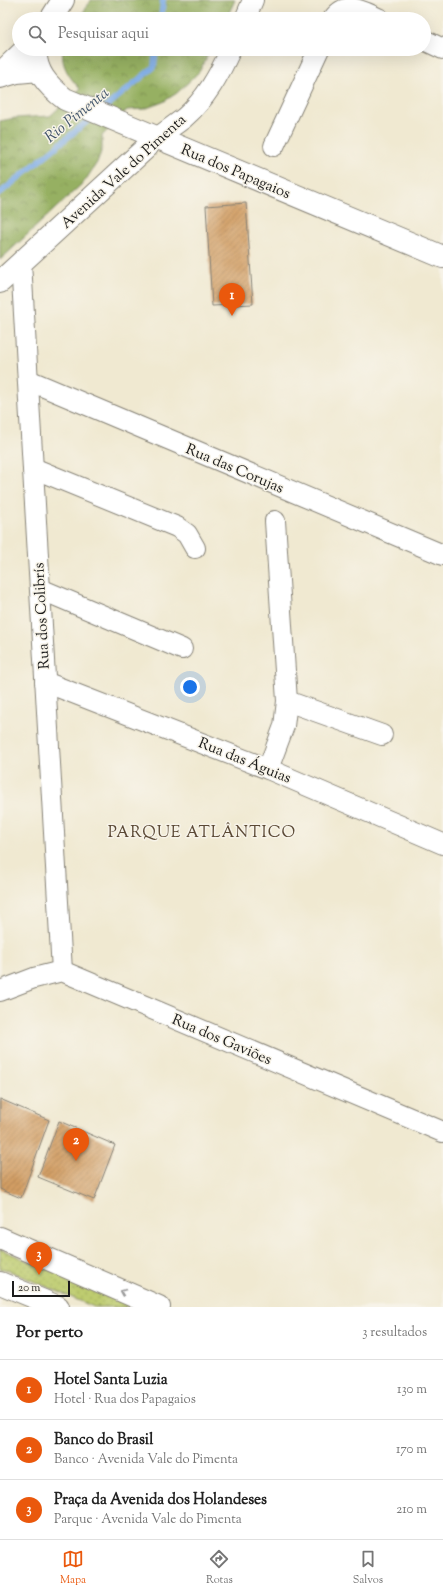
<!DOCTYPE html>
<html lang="pt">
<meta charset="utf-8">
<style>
body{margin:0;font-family:"Sorts Mill Goudy",serif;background:#f6f6f6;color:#222}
.scale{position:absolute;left:12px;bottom:10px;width:58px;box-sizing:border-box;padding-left:4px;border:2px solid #1c1c1c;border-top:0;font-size:11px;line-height:14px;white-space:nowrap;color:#1c1c1c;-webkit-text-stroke:3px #f7f3e8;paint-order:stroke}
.you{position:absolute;left:190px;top:687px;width:14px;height:14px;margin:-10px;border:3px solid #fff;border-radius:50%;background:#1a73e8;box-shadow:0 0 0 6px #1a73e833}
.badge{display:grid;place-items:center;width:26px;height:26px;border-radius:50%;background:#ea580c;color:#fff;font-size:13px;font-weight:700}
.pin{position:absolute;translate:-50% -33px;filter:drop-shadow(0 1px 2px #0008)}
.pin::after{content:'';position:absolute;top:21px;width:14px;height:12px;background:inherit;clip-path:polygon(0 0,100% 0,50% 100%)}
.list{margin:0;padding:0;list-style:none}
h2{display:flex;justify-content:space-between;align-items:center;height:52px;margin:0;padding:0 16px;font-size:17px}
h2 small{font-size:13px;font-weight:400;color:#767676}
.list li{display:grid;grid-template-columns:26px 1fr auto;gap:12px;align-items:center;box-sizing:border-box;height:60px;padding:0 16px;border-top:1px solid #e0e0e0}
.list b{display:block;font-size:15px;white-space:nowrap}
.list p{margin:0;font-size:13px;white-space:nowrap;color:#767676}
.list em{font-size:13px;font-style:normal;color:#767676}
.icon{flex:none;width:22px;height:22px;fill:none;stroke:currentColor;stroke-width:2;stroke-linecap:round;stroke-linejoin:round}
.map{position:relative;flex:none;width:443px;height:1307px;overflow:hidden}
.search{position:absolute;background:#fff;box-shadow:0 4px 16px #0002;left:12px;right:12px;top:12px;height:44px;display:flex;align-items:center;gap:10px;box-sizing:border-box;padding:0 14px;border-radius:22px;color:#767676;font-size:15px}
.sheet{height:232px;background:#fff}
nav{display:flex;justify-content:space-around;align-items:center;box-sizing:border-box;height:56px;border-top:1px solid #e0e0e0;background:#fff;font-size:11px;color:#767676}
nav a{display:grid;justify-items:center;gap:2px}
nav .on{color:#ea580c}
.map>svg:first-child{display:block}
.forest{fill:url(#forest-crowns);stroke:#59663f}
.park{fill:url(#park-dots);stroke:#6d7446}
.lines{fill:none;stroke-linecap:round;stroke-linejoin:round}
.stream{stroke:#7caae5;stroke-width:6}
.building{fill:url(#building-hatch)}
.minor-casing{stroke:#868276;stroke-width:22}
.tertiary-casing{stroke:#868276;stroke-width:24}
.secondary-casing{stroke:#868276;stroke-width:24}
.primary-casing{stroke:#868276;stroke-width:24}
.minor{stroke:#fff;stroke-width:20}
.tertiary{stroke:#fff;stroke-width:22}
.secondary{stroke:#fff;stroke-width:22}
.primary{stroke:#fff;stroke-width:22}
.oneway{stroke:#999}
.labels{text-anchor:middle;stroke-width:3;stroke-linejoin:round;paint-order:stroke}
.street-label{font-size:15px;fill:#1c1c1c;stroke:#f7f3e8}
.water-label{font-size:16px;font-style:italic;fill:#42556c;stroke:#f7f3e8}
.neighbourhood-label{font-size:16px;letter-spacing:1px;fill:#5b4935;stroke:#f7f3e8}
</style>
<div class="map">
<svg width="443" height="1307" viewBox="0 0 443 1307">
<defs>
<pattern id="forest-crowns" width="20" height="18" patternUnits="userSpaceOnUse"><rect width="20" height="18" fill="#96b062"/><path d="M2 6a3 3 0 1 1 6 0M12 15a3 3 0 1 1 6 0" fill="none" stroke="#7a8e50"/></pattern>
<pattern id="park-dots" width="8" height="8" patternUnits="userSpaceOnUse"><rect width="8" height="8" fill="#becc6f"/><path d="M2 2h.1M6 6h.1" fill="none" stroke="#a3af60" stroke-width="1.8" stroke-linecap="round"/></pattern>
<pattern id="building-hatch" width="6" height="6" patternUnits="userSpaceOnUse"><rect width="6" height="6" fill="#d19d63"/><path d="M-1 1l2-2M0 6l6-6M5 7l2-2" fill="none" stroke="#a97f51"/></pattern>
</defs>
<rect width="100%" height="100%" fill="#f7f3e8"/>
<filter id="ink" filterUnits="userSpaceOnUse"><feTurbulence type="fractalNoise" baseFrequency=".025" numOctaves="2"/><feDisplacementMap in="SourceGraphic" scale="8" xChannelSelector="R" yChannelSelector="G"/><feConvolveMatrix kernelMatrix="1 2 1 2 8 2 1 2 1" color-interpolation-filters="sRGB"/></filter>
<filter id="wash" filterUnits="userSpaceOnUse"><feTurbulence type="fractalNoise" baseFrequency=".012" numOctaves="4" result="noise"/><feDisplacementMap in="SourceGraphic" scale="16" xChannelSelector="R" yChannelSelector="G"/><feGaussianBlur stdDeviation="0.9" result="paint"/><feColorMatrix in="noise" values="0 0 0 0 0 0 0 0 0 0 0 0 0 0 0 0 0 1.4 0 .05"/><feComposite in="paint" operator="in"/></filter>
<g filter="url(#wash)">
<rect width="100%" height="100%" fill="#f0e9d1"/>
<g class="forest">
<polygon points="91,0 235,0 226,19 79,19"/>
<path d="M63,49H211L199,72L177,93L163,102L144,109L127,110L102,136V148L98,161L85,181L0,260V121L15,118L50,116L80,89C70,78 60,65 63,49Z"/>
</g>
<polygon class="park" points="0,1249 137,1307 94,1307 5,1269 0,1269"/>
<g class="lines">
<g class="stream">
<polyline points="161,19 163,0"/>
<polyline points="102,110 154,67 156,49"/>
<polyline points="0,193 95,115"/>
</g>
</g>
<g id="blocks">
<g class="building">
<polygon points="246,203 253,304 212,306 206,206"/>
<polygon points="0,1099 49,1120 21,1198 0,1189"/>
<polygon points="59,1121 115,1145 94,1200 38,1177"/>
</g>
</g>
</g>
<g filter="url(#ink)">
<use href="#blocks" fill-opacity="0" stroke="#868276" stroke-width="1"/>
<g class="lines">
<defs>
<g id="minor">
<polyline points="245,19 253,0"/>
<path d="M333,19C346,0 362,11 380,19"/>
<polyline points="424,40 443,49"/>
<polyline points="274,146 319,49"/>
<path d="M147,147C158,136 171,128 184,118C206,99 219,75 231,49"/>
<polyline points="21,262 62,971"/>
<polyline points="28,380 443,555"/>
<polyline points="33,468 177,527 187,534 195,548"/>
<polyline points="275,521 287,701 382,735"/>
<polyline points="40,589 182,649"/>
<polyline points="45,682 268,769 443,844"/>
<polyline points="268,769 284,726 287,701"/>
<polyline points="0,991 34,978 62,971 443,1132"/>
</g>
<g id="tertiary">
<polyline points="0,74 26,49"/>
<polyline points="0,77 17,72 39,70"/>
<polyline points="0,282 147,147"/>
<polyline points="0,1238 159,1307"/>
</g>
<g id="secondary">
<polyline points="51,19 63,0"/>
<path d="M36,49C34,71 48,86 65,99L443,257"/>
</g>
<polyline id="primary" points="0,1283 58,1307"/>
</defs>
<use href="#minor" class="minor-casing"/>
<use href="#tertiary" class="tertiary-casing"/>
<use href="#secondary" class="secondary-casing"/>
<use href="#primary" class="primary-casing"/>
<use href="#minor" class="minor"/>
<use href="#tertiary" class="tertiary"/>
<use href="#secondary" class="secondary"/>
<use href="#primary" class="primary"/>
</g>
<defs><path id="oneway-chevron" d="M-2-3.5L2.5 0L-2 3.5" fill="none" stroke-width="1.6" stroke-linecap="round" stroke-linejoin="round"/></defs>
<use class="oneway" href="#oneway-chevron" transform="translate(123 1292) rotate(-157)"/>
</g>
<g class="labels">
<g class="street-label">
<text transform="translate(123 171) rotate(-42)" y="5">Avenida Vale do Pimenta</text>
<text transform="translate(236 171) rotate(23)" y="5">Rua dos Papagaios</text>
<text transform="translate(235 468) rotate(23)" y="5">Rua das Corujas</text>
<text transform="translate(41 616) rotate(-93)" y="5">Rua dos Colibrís</text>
<text transform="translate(245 760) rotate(22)" y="5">Rua das Águias</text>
<text transform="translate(222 1039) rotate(23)" y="5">Rua dos Gaviões</text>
</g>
<g class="water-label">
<text transform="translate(76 114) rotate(-39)" y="6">Rio Pimenta</text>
</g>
<g class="neighbourhood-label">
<text x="202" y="837">PARQUE ATLÂNTICO</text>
</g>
</g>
</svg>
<div class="scale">20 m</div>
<div class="you"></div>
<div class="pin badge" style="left:232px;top:316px">1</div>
<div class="pin badge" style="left:76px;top:1161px">2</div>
<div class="pin badge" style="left:39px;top:1275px">3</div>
<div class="search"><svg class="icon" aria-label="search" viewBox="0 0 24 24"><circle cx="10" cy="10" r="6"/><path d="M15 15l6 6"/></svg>Pesquisar aqui</div>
</div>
<section class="sheet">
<h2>Por perto<small>3 resultados</small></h2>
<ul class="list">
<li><span class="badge">1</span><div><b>Hotel Santa Luzia</b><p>Hotel · Rua dos Papagaios</p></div><em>130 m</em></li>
<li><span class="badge">2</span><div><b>Banco do Brasil</b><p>Banco · Avenida Vale do Pimenta</p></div><em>170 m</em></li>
<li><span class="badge">3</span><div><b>Praça da Avenida dos Holandeses</b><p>Parque · Avenida Vale do Pimenta</p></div><em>210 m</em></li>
</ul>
</section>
<nav>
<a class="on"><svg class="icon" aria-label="map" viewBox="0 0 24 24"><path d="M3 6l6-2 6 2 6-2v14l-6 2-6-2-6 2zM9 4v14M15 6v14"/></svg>Mapa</a>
<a><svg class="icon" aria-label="directions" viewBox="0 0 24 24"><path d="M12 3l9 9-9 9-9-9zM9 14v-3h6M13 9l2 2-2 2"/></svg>Rotas</a>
<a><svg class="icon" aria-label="saved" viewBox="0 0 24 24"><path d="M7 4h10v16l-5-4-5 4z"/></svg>Salvos</a>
</nav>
